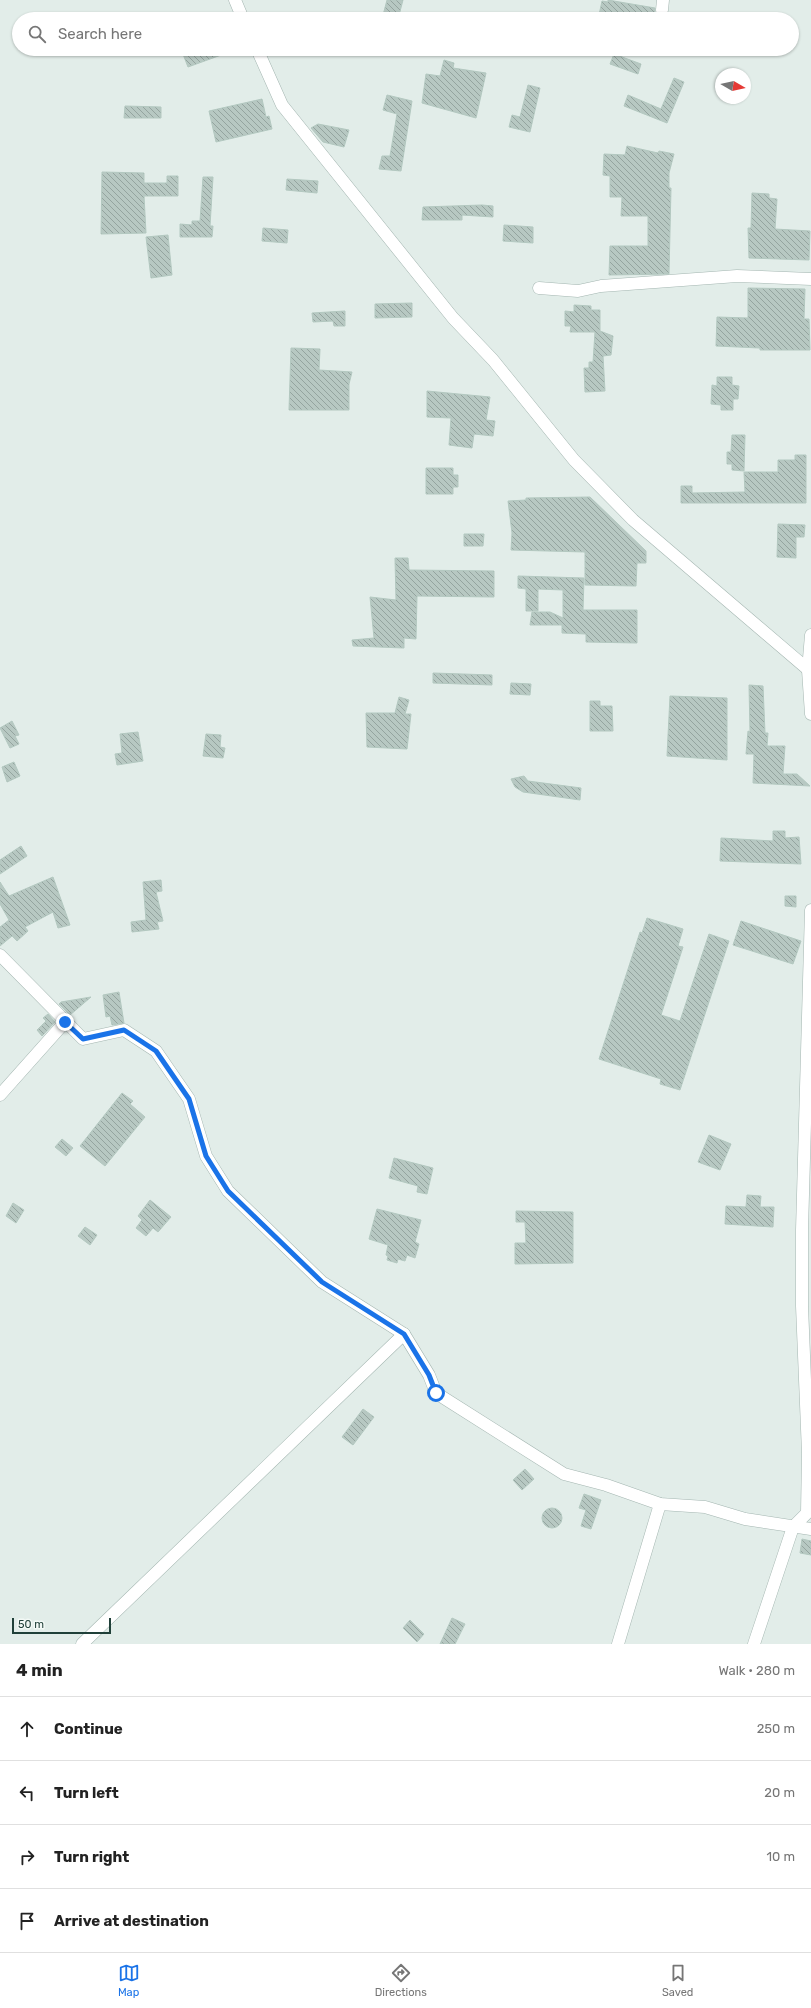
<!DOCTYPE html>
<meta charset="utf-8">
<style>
body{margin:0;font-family:Rubik,sans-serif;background:#f2f2f2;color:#222}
.compass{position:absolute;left:715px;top:68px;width:36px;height:36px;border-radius:50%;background:#fff;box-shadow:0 1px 3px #0004;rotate:99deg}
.scale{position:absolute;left:12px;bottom:10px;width:99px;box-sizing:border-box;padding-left:4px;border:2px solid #204039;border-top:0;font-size:11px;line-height:14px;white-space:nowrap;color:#204039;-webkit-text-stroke:3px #f3f9f6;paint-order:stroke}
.stop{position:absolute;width:12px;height:12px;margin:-9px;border:3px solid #1a73e8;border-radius:50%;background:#fff}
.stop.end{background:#1a73e8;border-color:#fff;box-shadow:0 1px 4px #0008}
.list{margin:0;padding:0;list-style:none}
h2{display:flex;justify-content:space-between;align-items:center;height:52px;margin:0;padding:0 16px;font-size:17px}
h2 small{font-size:13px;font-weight:400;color:#767676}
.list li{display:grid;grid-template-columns:26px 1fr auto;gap:12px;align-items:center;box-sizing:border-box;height:64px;padding:0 16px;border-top:1px solid #e0e0e0}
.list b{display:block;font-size:15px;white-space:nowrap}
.list em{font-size:13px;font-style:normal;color:#767676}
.icon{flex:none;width:22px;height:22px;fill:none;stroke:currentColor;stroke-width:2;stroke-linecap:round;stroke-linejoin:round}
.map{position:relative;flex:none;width:811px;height:1644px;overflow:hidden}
.search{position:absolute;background:#fff;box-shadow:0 1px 3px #0004;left:12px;right:12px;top:12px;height:44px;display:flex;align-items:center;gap:10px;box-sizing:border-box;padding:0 14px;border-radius:22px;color:#767676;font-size:15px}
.sheet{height:308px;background:#fff}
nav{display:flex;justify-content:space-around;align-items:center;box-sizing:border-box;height:56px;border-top:1px solid #e0e0e0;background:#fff;font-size:11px;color:#767676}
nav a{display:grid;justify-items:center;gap:2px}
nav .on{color:#1a73e8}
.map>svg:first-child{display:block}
.building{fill:url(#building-back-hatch);stroke:#b3c8c0}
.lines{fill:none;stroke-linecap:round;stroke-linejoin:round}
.minor-casing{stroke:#a4b6b1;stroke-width:13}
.minor{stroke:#fff;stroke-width:12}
.route{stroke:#1a73e8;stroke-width:5}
</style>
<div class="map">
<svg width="811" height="1644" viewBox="0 0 811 1644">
<defs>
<pattern id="building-back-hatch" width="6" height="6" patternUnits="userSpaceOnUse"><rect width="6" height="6" fill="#b7c8c2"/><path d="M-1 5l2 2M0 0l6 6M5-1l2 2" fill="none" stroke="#94a49f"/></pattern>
</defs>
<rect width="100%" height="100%" fill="#e2ede9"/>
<g class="building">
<polygon points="387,0 403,0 398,19 382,19"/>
<polygon points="608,0 655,8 654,19 621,19 599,15 602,1 608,2"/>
<polygon points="181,49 234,49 235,50 188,67"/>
<polygon points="614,54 641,64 638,74 610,64"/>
<polygon points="444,60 454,63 453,68 486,73 476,118 422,103 426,74 440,76"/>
<polygon points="674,78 684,82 667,123 624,106 628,95 661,109"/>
<polygon points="528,85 540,88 530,132 509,127 512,115 520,117"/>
<polygon points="387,95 412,101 401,171 379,169 382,156 390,156 397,114 383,110"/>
<polygon points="262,99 266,117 269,116 272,129 216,142 209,111"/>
<polygon points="125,106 161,107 161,118 124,118"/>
<polygon points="318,124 349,130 344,147 323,142 311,128"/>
<polygon points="627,146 658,153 659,151 674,154 669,173 669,188 671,188 669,274 609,275 610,246 648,246 648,216 621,216 622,197 610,197 610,176 603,175 604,154 625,155"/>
<polygon points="102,172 144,173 144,183 167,183 167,176 178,176 178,196 144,196 146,233 101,234"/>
<polygon points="203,177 213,177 210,226 213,226 212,237 180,237 180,224 192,225 192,221 200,221"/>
<polygon points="287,179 318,181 317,193 286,190"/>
<polygon points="752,193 769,194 769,198 777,199 775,229 810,231 809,260 749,258 748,228 751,228"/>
<polygon points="482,205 493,206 493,217 462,215 462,220 422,220 423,207"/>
<polygon points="504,225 533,227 533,243 503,241"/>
<polygon points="263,228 288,230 287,243 262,241"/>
<polygon points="168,235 172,275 151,278 146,237"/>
<polygon points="748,288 805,289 804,319 809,319 810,350 760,350 760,348 716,346 717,317 748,318"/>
<polygon points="412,303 412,317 375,318 375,304"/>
<polygon points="574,305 591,306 591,310 600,310 600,331 613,336 611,355 603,356 605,391 585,392 584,368 589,368 589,362 593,362 595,332 570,332 571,326 565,326 565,311 574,312"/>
<polygon points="345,311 345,326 334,326 333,321 313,322 312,313"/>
<polygon points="291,348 320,349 319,370 352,372 349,384 349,410 289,410"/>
<polygon points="717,377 732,377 732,385 739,386 738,399 733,399 733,410 721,410 721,405 711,404 712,385 717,386"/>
<polygon points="427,391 490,397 486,420 495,421 493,436 474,434 472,448 449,445 451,418 427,417"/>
<polygon points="732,435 745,435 744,471 732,470 732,464 727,464 727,452 731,452"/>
<polygon points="795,455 806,455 806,503 681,503 681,486 692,486 692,493 745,492 744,472 778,472 778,460 795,460"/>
<polygon points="426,468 453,468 453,475 458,475 458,487 453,487 453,494 426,494"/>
<polygon points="590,497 646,551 646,563 637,563 636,586 585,585 585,552 511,550 512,533 508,501 526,500 526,498"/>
<polygon points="778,524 805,525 804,537 796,537 796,558 777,557"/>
<polygon points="464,534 484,534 483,546 464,546"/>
<polygon points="395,558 408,558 409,570 494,571 494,597 417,596 416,639 404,638 404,648 353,646 352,640 374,638 370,597 396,600"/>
<polygon points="518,576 584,578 583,610 637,610 637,643 586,642 586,634 562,633 562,625 530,625 532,612 550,612 563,618 563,590 538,589 538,611 526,611 526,589 518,588"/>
<polygon points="433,673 492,675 492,685 433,683"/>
<polygon points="511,683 531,684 530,695 510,694"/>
<polygon points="749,685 763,686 765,733 768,733 767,746 785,746 783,774 797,774 810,786 753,783 754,754 746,754 748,731 750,732"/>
<polygon points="670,696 727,698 727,760 667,756"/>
<polygon points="399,697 409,700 405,714 411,714 407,749 367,747 366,713 395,713"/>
<polygon points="590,701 600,701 600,706 612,706 613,731 590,731"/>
<polygon points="12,721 19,735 15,736 19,744 10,748 0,728"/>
<polygon points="138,732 143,761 117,765 115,754 122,753 120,734"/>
<polygon points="206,734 221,735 220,747 225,748 223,758 203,756"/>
<polygon points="14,762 20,776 7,782 2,767"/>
<polygon points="524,776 528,781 581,788 580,800 523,792 515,787 511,779"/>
<polygon points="773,831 785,831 785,838 799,837 801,864 720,861 721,838 773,841"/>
<polygon points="21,846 27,856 0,874 0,860"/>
<polygon points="53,877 70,925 58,928 53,912 25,927 28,931 17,941 12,936 0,946 0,927 9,920 0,904 0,882 9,896"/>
<polygon points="161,880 162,891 156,892 163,921 157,922 159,929 132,932 131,922 146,920 143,882"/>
<polygon points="785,896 796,896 796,907 785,906"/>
<polygon points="647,918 683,929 678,946 683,947 661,1015 680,1021 709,934 729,941 680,1090 660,1084 661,1079 599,1059 640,932 642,933"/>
<polygon points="741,921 801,941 793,964 733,945"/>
<polygon points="119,992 124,1023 112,1025 110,1016 106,1017 103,995"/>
<polygon points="91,997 70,1015 59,1004 61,1002"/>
<polygon points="48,1014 55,1022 42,1036 37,1030 46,1021 43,1018"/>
<polygon points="122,1093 133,1101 130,1104 145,1117 105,1166 80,1146"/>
<polygon points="709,1135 731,1144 720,1170 698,1162"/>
<polygon points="62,1139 73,1148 66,1156 55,1147"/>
<polygon points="394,1158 433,1168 427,1194 417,1192 418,1186 389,1178"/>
<polygon points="747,1195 761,1196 760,1207 774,1207 773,1227 725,1224 726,1206 746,1207"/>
<polygon points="150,1200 171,1217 158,1232 153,1228 146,1236 136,1228 142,1220 138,1216"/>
<polygon points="13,1203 24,1210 16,1223 6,1216"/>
<polygon points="377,1209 421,1220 415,1242 419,1244 415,1258 407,1255 405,1261 398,1259 397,1263 387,1260 388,1256 386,1255 388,1245 369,1239"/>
<polygon points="516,1211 573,1212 573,1263 515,1264 515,1243 526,1243 525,1222 516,1222"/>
<polygon points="85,1227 97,1235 90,1245 78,1236"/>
<polygon points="363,1409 374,1417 353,1445 342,1437"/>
<polygon points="525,1469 534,1479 522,1490 513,1480"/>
<polygon points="584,1494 601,1500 591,1529 581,1526 586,1510 579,1508"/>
<circle cx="552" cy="1518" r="10"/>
<polygon points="802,1539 811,1541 811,1555 800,1553"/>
<polygon points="452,1618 465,1624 455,1644 440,1644"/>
<polygon points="410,1620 424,1634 417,1642 403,1628"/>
</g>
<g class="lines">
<defs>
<g id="minor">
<polyline points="235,0 243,19"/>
<polyline points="662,10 663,0"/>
<polyline points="257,49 282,105 453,318 493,360 574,460 633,520 811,672"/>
<polyline points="539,288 578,291 601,286 737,276 811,279"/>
<polyline points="811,635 808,670 811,714"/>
<polyline points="0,955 83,1039 124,1030 156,1051 189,1099 206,1156 228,1191 322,1282 404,1334 429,1375 436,1393 564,1474 606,1485 660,1504 705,1507 745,1519 811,1529"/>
<polyline points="0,1095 65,1022"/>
<polyline points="82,1644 404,1334"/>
<polyline points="618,1644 660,1504"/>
<polyline points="754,1644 793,1527 807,1513 808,1453 802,1306 802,1230 811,910"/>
</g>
</defs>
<use href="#minor" class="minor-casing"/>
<use href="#minor" class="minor"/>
</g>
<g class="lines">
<polyline class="route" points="65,1022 83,1039 124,1030 156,1051 189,1099 206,1156 228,1191 322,1282 404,1334 429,1375 436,1393"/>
</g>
</svg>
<svg class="compass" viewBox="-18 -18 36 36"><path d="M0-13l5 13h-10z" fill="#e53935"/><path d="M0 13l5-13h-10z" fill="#767676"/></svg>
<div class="scale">50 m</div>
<div class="stop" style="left:436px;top:1393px"></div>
<div class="stop end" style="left:65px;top:1022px"></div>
<div class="search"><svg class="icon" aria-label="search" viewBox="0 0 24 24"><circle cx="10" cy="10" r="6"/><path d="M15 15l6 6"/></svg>Search here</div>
</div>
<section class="sheet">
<h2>4 min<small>Walk · 280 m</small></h2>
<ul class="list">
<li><svg class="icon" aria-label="ahead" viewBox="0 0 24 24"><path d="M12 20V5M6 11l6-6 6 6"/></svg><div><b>Continue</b></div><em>250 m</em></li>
<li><svg class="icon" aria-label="left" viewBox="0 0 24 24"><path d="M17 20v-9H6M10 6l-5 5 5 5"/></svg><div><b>Turn left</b></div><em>20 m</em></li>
<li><svg class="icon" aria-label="right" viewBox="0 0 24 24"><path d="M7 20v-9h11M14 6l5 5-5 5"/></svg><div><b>Turn right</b></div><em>10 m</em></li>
<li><svg class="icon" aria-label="arrive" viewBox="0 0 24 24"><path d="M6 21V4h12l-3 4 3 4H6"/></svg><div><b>Arrive at destination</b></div></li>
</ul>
</section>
<nav>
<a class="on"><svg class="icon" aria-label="map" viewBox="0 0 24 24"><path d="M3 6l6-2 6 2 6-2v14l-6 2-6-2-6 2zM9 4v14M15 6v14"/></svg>Map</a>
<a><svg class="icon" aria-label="directions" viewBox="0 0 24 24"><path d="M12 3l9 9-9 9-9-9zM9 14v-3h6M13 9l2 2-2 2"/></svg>Directions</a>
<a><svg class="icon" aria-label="saved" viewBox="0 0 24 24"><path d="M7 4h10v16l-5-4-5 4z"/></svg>Saved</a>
</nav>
